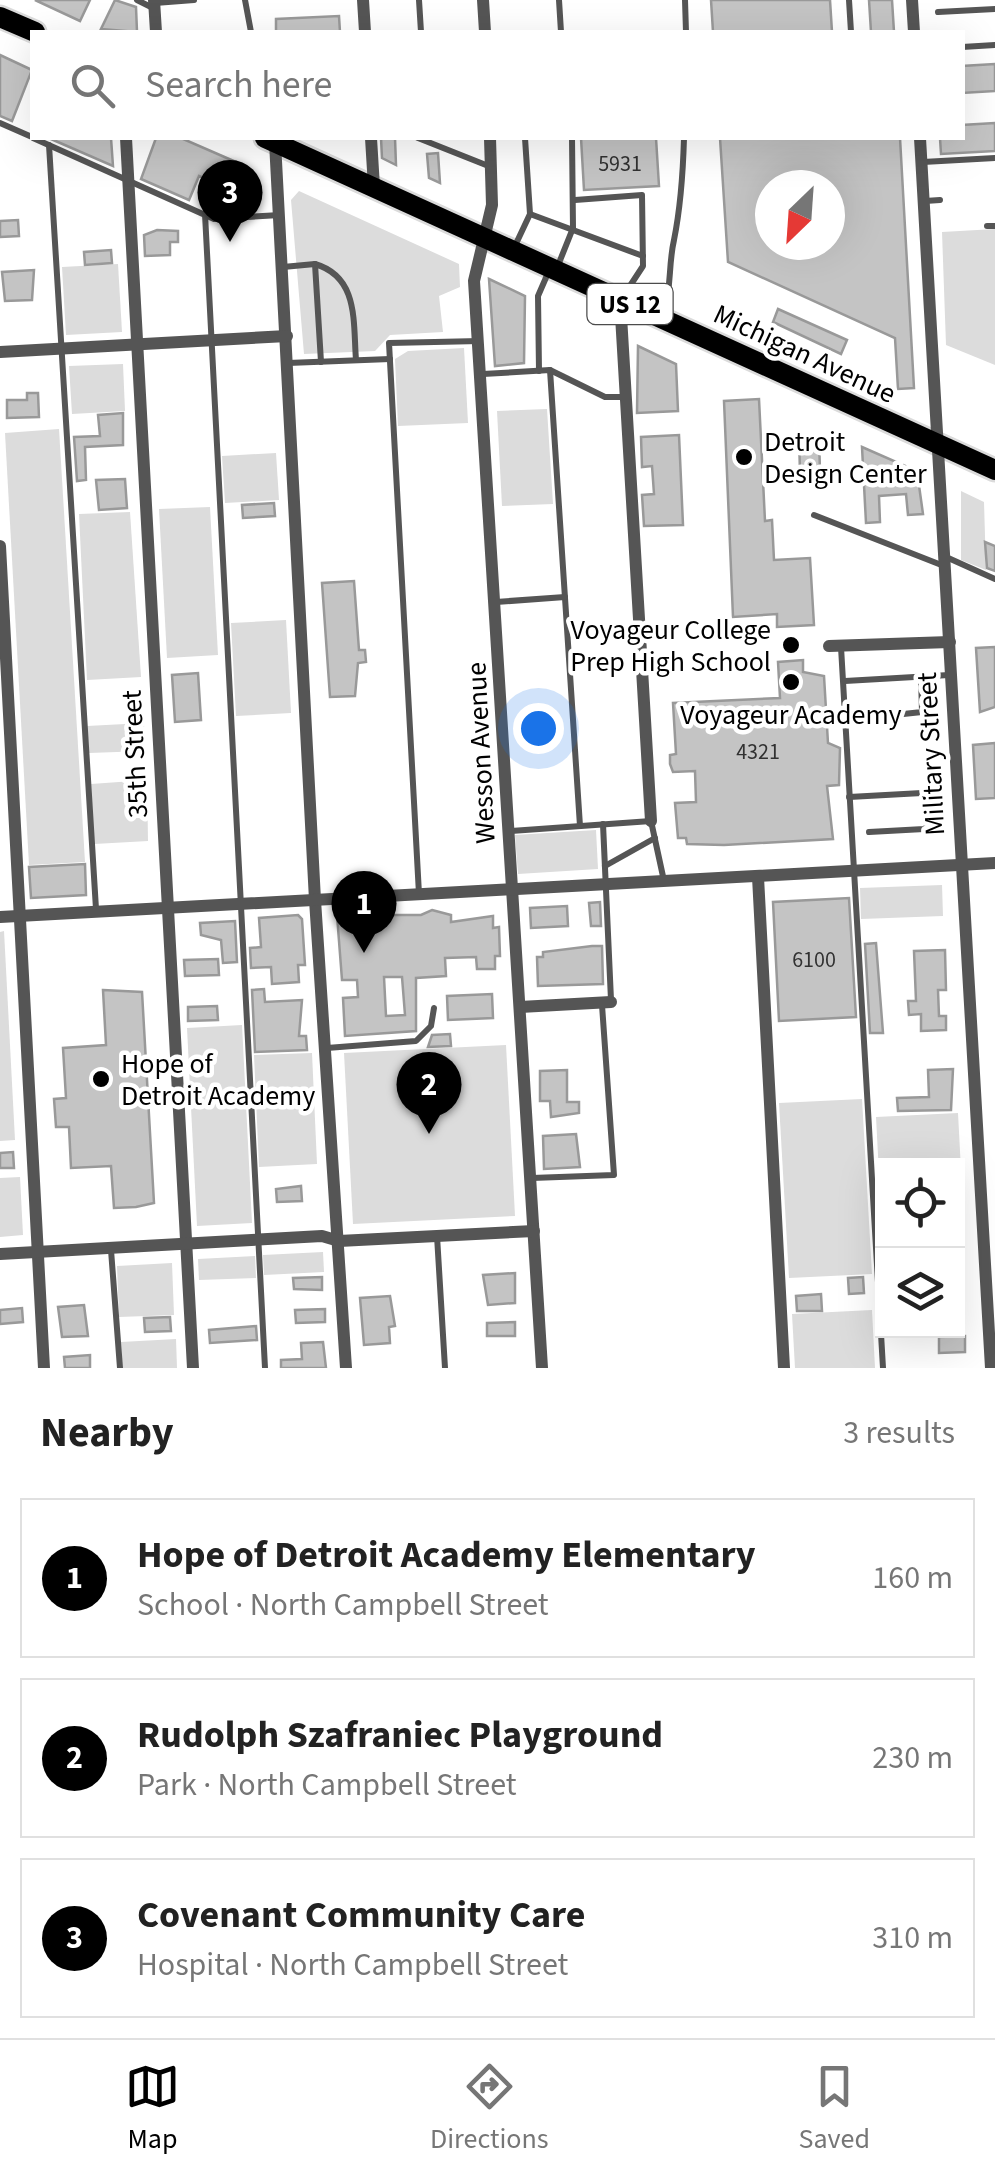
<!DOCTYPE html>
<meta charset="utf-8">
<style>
body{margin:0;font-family:"Source Sans 3",sans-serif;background:#f2f2f2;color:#222}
.controls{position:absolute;right:30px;bottom:30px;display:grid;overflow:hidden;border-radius:0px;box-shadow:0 10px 40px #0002}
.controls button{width:90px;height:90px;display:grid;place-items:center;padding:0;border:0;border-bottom:2px solid #e0e0e0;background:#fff;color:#222;font:50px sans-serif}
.compass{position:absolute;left:755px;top:170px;width:90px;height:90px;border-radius:50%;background:#fff;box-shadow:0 10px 40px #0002;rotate:205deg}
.you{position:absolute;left:538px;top:728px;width:35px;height:35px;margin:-25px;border:8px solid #fff;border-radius:50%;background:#1a73e8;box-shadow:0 0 0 15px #1a73e833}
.badge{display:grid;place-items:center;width:65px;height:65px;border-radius:50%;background:#000;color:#fff;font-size:32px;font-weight:700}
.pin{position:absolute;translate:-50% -82px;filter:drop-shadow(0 2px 5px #0008)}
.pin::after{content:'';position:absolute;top:52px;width:35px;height:30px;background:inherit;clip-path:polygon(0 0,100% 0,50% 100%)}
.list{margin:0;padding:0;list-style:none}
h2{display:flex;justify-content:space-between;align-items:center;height:130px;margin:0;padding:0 40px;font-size:42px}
h2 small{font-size:32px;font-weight:400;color:#767676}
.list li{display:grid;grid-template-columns:65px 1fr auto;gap:30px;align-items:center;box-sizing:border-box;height:160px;margin:0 20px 20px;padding:0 20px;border:2px solid #e0e0e0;border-radius:0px}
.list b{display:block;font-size:38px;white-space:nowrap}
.list p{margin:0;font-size:32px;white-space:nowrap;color:#767676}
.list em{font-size:32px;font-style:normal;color:#767676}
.icon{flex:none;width:55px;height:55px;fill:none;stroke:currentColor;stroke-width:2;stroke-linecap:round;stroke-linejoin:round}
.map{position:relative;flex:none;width:995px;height:1368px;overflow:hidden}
.search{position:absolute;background:#fff;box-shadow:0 10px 40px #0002;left:30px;right:30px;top:30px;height:110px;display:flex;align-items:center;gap:25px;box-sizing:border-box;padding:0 35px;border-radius:0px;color:#767676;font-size:38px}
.sheet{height:670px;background:#fff}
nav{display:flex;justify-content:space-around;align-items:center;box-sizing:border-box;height:140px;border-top:2px solid #e0e0e0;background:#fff;font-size:28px;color:#767676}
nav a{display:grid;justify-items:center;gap:5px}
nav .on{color:#000}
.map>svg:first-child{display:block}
.green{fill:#dcdcdc}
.building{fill:#c4c4c4;stroke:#999;stroke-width:2.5;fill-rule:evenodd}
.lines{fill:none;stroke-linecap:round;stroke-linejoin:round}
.primary-casing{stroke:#dbdbdb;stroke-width:25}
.service{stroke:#555;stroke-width:6}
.minor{stroke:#555;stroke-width:12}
.primary{stroke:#000;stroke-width:20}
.poi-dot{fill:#000;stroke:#fff;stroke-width:4}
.labels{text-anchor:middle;stroke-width:9;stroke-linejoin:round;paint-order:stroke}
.number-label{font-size:22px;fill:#313131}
.shield{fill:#fff;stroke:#4c4c4c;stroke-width:2.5}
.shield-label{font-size:25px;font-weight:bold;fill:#000}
.street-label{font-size:28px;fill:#000;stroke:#fff}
.poi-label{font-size:28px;fill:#000;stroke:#fff;text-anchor:start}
</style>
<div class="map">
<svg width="995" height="1368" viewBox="0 0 995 1368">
<rect width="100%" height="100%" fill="#fff"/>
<g class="green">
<polygon points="299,191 459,264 460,287 439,296 443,332 390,335 375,351 304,354 291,200"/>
<polygon points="995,229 995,365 946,345 942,232"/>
<polygon points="118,264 122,332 66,335 62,267"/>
<polygon points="464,348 468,423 398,426 395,359 408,351"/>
<polygon points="123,364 125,411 72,414 69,366"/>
<polygon points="547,409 553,504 502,506 497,411"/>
<polygon points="59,429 85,862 29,865 5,433"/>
<polygon points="276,453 279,500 225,503 222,456"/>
<polygon points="961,491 984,502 986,570 961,560"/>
<polygon points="210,507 218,655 167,658 159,509"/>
<polygon points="130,512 141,677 87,680 79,514"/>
<polygon points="286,620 291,713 236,716 231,623"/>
<polygon points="144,723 145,751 89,753 87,726"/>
<polygon points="147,780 148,841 94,844 91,784"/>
<polygon points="596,830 598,869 518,874 515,835"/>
<polygon points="942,885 943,916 861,919 860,888"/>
<polygon points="4,931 15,1140 0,1141 0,932"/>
<polygon points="242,1025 252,1223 197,1226 187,1028"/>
<polygon points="506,1045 515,1216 353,1224 344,1053"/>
<polygon points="312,1053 317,1164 259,1167 254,1055"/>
<polygon points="862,1099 872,1274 789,1278 779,1103"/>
<polygon points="958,1113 963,1208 958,1209 958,1166 882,1166 881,1212 876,1117"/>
<polygon points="20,1177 23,1235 0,1237 0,1178"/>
<polygon points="323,1252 324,1272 264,1275 263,1255"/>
<polygon points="255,1256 256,1278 199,1280 198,1259"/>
<polygon points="172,1263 174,1315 119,1317 117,1266"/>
<polygon points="872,1310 875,1368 795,1368 792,1314"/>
<polygon points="176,1339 177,1368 122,1368 121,1342"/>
</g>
<g class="building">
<polygon points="35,0 90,0 80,21"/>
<polygon points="115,0 136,7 137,32 101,29"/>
<polygon points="711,0 830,0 832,32 713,32"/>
<polygon points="869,0 892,0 894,32 871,32"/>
<polygon points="339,16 340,32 276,32 276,19"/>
<polygon points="0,55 32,70 12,121 0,116"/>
<polygon points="995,64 995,91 962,93 962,66"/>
<polygon points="995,123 995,151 941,154 940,138 962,138 962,125"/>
<polygon points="49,138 111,138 113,166 51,139"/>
<polygon points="156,138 181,138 236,162 224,187 199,176 189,200 141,179"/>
<polygon points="381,138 395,138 396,165 382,158"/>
<polygon points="581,138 656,138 659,186 584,190"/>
<path d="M720,138H900L914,388L898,389L895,338L728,262ZM770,185H830V245H770Z"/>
<polygon points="438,153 440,183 429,178 427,154"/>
<polygon points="18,220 19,236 0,237 0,221"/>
<polygon points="157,230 178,231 178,242 170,242 170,255 145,256 144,235"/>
<polygon points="111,250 112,263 85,265 84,252"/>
<polygon points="34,270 32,300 5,301 2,272"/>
<polygon points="489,279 525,296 524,363 495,366"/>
<polygon points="778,309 847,340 841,354 773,322"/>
<polygon points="638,346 676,364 678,411 637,413"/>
<polygon points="27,393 38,393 39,417 7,418 7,400 27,400"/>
<polygon points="759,399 765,521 772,520 774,560 810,558 814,625 777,627 777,614 733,617 724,401"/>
<polygon points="123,413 123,445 85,447 86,480 77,481 74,437 100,436 98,415"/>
<polygon points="679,435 683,525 644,526 642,495 654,494 652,466 642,467 641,437"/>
<polygon points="799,436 819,436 820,472 800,473"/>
<polygon points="862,447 917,471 923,514 908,515 906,494 879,496 880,522 866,523"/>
<polygon points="125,479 127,508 99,510 96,480"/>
<polygon points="274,503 275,516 243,518 242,505"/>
<polygon points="985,542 995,546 995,571 987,568"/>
<polygon points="354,581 359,650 365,650 366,662 358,663 355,696 330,697 322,583"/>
<polygon points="995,647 995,707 980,712 976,648"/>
<polygon points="803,660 803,672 824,676 828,743 840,748 839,785 827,786 833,839 724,845 687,844 686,838 678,838 675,803 696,802 695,771 673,772 670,764 670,755 676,754 673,703 780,698 778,662"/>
<polygon points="198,673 201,720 175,722 172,675"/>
<polygon points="995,743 995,798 976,799 973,745"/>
<polygon points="85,864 86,895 31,898 29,867"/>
<polygon points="849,898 856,1017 779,1021 773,902"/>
<polygon points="600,902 601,926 591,926 589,903"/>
<polygon points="567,906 568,926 531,928 530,908"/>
<path d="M432,910L451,915V922L493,916V928L499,927L500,956H495V969H477L476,957L445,958L446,976L416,978V1031L345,1036L343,998L358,997L357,980H342L337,915H421ZM384,977H402L405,1015L386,1016Z"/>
<polygon points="298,915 302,919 305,965 298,965 299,982 272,984 271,967 251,968 250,948 261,947 259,918"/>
<polygon points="235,921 237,962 223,963 221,940 201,935 200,923"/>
<polygon points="876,943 883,1033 870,1033 865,944"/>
<polygon points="592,946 602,946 603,984 538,986 537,957 543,957 543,952"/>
<polygon points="945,950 946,990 938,990 939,1016 946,1016 946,1030 921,1031 921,1014 909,1015 908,1001 916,1001 914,951"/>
<polygon points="218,959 219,975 185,976 184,960"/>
<polygon points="264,989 265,1002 302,1000 299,1036 306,1036 307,1050 255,1052 252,990"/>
<polygon points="103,990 142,992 154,1203 136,1207 114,1208 111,1166 71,1168 69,1127 56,1127 54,1099 66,1098 63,1048 106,1045"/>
<polygon points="492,994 493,1018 448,1020 447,996"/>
<polygon points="217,1006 218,1020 188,1021 188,1007"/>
<polygon points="450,1034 451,1046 428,1047 432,1035"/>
<polygon points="953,1069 951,1110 898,1111 897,1098 929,1097 928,1070"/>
<polygon points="567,1070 567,1102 579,1102 579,1113 551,1117 550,1101 540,1101 540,1071"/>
<polygon points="576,1134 580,1167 544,1169 543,1136"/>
<polygon points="13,1152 14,1168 0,1168 0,1153"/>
<polygon points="301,1186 302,1201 277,1202 276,1189"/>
<polygon points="515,1273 515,1303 488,1305 483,1275"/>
<polygon points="322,1277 322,1290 294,1289 293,1278"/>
<polygon points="863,1277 864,1293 849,1294 848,1278"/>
<polygon points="821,1294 822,1311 797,1311 796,1296"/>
<polygon points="390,1296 395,1326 389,1327 390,1343 364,1345 360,1298"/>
<polygon points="84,1305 88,1336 62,1337 58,1307"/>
<polygon points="22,1308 23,1322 0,1324 0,1310"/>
<polygon points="325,1309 325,1322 296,1323 295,1310"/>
<polygon points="170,1317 171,1331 145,1332 144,1318"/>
<polygon points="515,1322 515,1336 487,1336 487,1323"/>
<polygon points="256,1326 257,1340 210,1343 209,1330"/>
<polygon points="965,1336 965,1352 939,1353 939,1337"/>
<polygon points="323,1342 326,1368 281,1368 281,1360 302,1359 301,1343"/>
<polygon points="90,1355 90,1368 65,1368 64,1357"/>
</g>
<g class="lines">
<defs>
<g id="primary">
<polyline points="0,17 35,32"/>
<polyline points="265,138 995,470"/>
</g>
</defs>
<use href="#primary" class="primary-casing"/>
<g class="service">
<polyline points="137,0 153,8"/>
<polyline points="245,0 251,32"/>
<polyline points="419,0 421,32"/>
<polyline points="559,0 561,32"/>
<polyline points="685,0 686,32"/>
<polyline points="849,0 851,32"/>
<polyline points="155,3 194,0"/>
<polyline points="938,12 995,9"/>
<polyline points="962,47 995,45"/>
<polyline points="0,123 32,137"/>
<polyline points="33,138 214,219 280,215"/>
<polyline points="418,138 491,167"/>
<polyline points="49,145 96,909"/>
<polyline points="923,162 995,158"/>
<polyline points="575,200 642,195 643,266 624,295"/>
<polyline points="925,201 940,200"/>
<polyline points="205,214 265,1368"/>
<polyline points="530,214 643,256"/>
<polyline points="987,226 995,226"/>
<polyline points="514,248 530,214 525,138"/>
<polyline points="283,267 315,264"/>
<polyline points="557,268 573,228 572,138"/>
<path d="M663,317C672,288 668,266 674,240C681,205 683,173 684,138"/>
<path d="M321,362L315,264C359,277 353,322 356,360"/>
<polyline points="288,363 390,359"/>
<polyline points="550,370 580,826"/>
<polyline points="539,371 538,296 548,273"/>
<polyline points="483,374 550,370 605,397 626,397"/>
<polyline points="814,515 944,566"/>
<polyline points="946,557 995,579"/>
<polyline points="496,602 565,597"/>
<polyline points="841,647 883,1368"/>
<polyline points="845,681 949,675"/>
<polyline points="847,720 922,712 921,676"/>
<polyline points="849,797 922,793 928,798 930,824 924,829 869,832"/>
<polyline points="603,824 611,1000"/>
<polyline points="511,831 651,821 664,881"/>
<polyline points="605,866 655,838"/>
<polyline points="419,894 389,343 480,341"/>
<polyline points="327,1048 416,1041 431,1026 434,1008"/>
<polyline points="532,1178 614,1175 602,1005"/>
<polyline points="437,1236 445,1368"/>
<polyline points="111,1250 120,1368"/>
</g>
<g class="minor">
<polyline points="154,0 156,32"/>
<polyline points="363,0 365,32"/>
<polyline points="483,0 485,32"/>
<polyline points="912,0 914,32"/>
<polyline points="126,138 193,1368"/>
<polyline points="371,138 374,187"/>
<polyline points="490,138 492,205 474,281 542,1368"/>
<polyline points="920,138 991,1368"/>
<polyline points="275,142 315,900 346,1368"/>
<polyline points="620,299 651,821"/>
<polyline points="0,352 287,336"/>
<polyline points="0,546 44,1368"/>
<polyline points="829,646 950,642"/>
<polyline points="758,877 784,1368"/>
<polyline points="0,917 995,863"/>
<polyline points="520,1007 611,1002"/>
<polyline points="0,1254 322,1236 339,1241 534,1231"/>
</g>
<use href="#primary" class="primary"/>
</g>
<g class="poi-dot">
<circle cx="744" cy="457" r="10"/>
<circle cx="791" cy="645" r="10"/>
<circle cx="791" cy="682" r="10"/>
<circle cx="101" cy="1079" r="10"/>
</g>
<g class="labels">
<g class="number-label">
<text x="620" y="171">5931</text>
<text x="758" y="759">4321</text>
<text x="814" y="967">6100</text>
</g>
<rect class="shield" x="587.5" y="284" width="85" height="40" rx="8"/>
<g class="shield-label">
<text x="630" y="313">US 12</text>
</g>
<g class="street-label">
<text transform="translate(805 353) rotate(25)" y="10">Michigan Avenue</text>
<text transform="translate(480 753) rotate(-93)" y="10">Wesson Avenue</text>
<text transform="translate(134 754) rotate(-93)" y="10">35th Street</text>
<text transform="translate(930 754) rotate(-93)" y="10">Military Street</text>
</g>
<g class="poi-label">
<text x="764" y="451">Detroit<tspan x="764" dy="32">Design Center</tspan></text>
<text x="771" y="639" text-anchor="end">Voyageur College<tspan x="771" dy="32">Prep High School</tspan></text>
<text x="791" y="724" text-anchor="middle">Voyageur Academy</text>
<text x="121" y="1073">Hope of<tspan x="121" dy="32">Detroit Academy</tspan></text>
</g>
</g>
</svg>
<div class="controls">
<button><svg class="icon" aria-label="locate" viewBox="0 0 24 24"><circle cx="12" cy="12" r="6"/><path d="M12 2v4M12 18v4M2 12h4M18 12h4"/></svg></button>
<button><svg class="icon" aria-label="layers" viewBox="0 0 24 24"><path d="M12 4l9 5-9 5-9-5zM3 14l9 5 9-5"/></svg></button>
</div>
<svg class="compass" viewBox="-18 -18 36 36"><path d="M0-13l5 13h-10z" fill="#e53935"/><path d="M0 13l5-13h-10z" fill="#767676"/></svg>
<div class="you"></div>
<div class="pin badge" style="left:364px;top:953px">1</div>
<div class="pin badge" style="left:429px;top:1134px">2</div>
<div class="pin badge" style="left:230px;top:242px">3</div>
<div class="search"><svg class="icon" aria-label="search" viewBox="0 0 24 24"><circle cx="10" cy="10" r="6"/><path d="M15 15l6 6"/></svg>Search here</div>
</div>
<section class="sheet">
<h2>Nearby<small>3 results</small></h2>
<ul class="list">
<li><span class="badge">1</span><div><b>Hope of Detroit Academy Elementary</b><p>School · North Campbell Street</p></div><em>160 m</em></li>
<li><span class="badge">2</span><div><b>Rudolph Szafraniec Playground</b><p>Park · North Campbell Street</p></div><em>230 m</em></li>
<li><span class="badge">3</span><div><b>Covenant Community Care</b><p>Hospital · North Campbell Street</p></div><em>310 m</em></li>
</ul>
</section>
<nav>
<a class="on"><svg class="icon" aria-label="map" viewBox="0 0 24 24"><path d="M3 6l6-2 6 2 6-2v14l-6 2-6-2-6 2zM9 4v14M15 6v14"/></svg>Map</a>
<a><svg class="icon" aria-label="directions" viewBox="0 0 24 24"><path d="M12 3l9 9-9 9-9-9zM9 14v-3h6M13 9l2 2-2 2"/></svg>Directions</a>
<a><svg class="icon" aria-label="saved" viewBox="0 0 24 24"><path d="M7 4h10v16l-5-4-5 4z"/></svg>Saved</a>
</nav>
